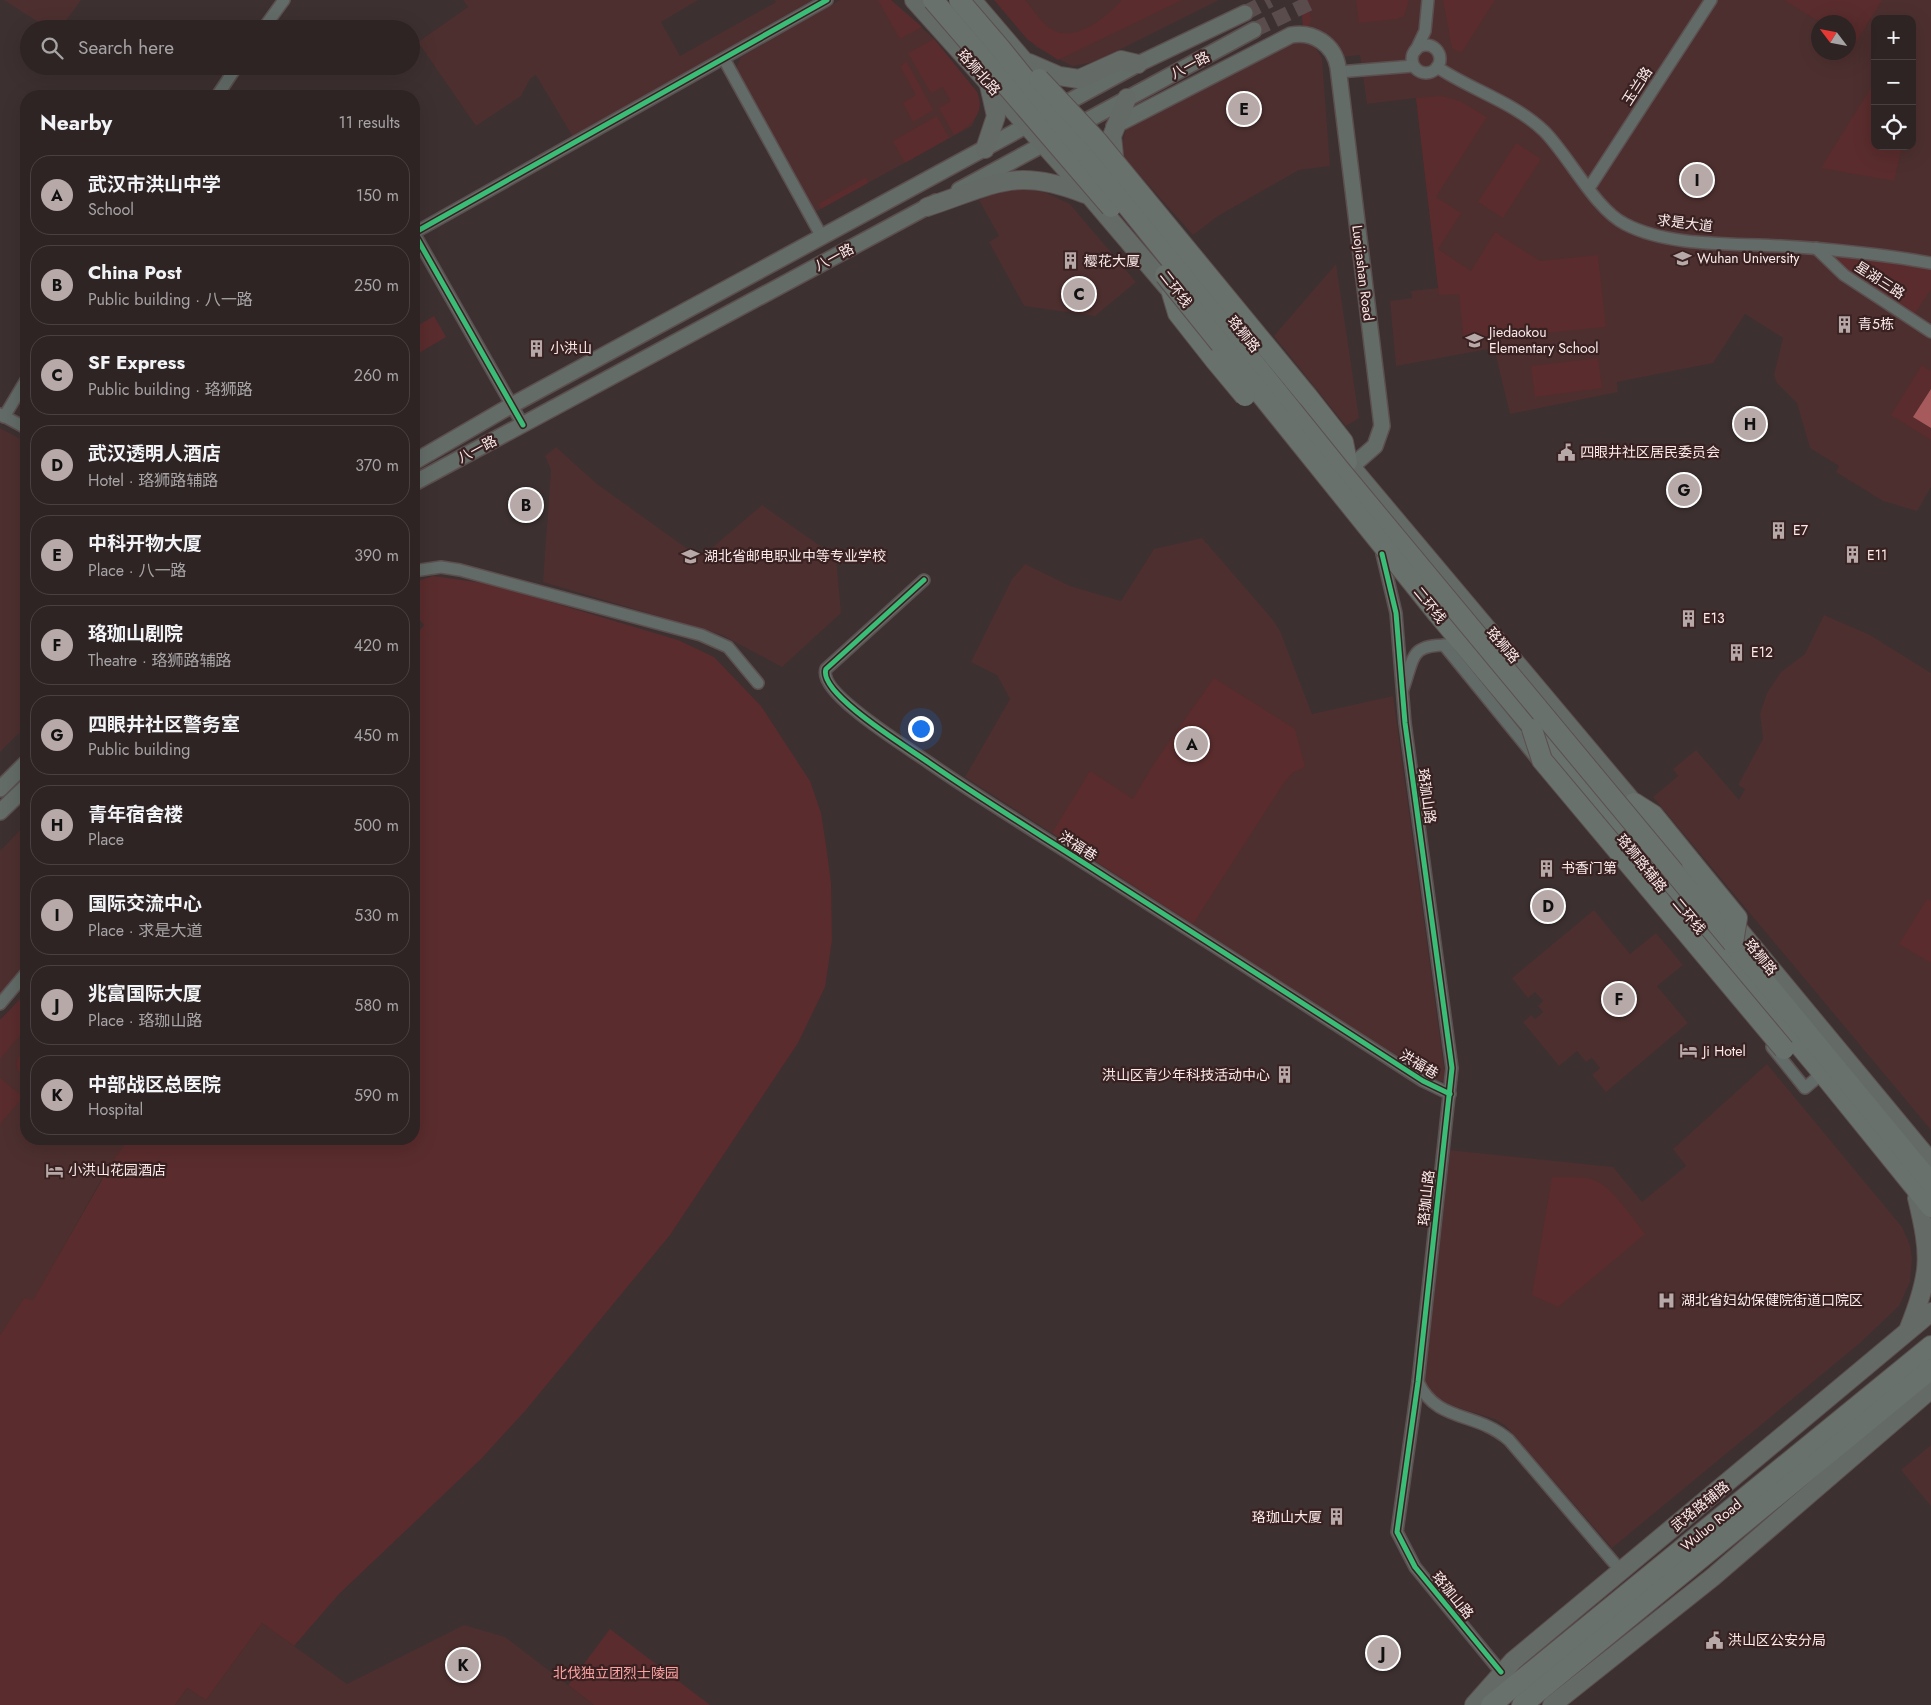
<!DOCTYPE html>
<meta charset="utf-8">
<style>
body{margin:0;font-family:Jost,"Noto Sans SC",sans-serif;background:#362c2c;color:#f1f3f6}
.controls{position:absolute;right:15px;top:15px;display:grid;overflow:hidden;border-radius:10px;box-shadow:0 5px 20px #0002}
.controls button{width:45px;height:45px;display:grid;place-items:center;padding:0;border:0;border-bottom:1px solid #494141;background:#2e2424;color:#f1f3f6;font:25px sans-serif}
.compass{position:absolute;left:1811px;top:15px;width:45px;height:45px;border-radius:50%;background:#2e2424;box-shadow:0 5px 20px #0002;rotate:302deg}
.you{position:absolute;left:920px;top:728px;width:18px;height:18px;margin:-12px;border:4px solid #fff;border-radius:50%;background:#1a73e8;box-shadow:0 0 0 8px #1a73e833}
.badge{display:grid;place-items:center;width:32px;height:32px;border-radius:50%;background:#b8a9a9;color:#111;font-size:16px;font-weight:700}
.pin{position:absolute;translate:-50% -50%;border:2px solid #fff;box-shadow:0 1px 5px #0006}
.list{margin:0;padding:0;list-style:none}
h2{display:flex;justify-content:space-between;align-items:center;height:65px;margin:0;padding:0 20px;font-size:21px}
h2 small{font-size:16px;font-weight:400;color:#a7a4a6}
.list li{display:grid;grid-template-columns:32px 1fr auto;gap:15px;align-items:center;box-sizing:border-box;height:80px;margin:0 10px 10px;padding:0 10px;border:1px solid #494141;border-radius:20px}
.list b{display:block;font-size:19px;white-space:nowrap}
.list p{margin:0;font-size:16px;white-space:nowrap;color:#a7a4a6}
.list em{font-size:16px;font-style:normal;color:#a7a4a6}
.icon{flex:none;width:28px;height:28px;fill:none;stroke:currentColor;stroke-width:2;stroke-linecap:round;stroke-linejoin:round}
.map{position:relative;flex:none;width:1931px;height:1705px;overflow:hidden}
.search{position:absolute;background:#2e2424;box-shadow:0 5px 20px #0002;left:20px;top:20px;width:400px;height:55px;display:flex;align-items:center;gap:12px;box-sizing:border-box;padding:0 18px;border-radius:28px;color:#a7a4a6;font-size:19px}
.panel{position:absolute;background:#2e2424;box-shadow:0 5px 20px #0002;left:20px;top:90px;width:400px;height:1055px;border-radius:20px}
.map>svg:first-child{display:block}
.built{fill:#4d2f2f;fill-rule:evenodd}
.green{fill:#5a2c2d}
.water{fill:#a65a5b}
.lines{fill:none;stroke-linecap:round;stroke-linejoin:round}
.secondary-tunnel{stroke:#5a4c4c;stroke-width:15;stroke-dasharray:15 8;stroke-linecap:butt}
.street-casing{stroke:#5b4f4f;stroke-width:14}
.secondary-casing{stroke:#5b4f4f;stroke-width:18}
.primary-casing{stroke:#5b4f4f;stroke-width:20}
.highway-casing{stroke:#5b4f4f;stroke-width:22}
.street{stroke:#626b67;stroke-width:11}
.secondary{stroke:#646c68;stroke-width:15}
.primary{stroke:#646b67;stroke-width:18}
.highway{stroke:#68716c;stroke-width:20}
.highway-bridge-casing{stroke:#5b4f4f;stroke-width:22;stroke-linecap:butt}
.highway-bridge{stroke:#68716c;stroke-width:20}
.cycleway-casing{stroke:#392121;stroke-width:8}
.cycleway{stroke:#3abd76;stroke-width:5}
.labels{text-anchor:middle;stroke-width:4.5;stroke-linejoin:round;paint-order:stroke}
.street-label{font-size:14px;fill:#fbeaea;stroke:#392121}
.poi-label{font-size:14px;fill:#fbeaea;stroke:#392121;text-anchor:start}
.park-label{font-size:14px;fill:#fca1a1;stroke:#392121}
</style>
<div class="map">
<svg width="1931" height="1705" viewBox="0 0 1931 1705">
<rect width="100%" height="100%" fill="#3d3030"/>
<g class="built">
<polygon points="4,0 81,0 60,29 49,29"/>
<polygon points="463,0 698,0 661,22 680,56 776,2 775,0 812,0 573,137 536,75 530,79 521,96 476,126 418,42 468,7"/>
<polygon points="840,0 891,0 897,5 934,39 977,92 979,97 977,113 972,126 815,212 736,69 741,57"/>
<polygon points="994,0 1219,0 1095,62 1072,66 1036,47"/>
<path d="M1301,0H1931V487L1917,511L1883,501L1836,472L1839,466L1810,448L1797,403L1777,383L1774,375L1783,338L1745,314L1713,363L1617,382L1618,392L1510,414L1494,348L1396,366L1390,301L1412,298L1411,291L1438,288L1416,98L1367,104L1360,55L1341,57L1318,31L1303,27ZM1875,19H1912V146H1875ZM1818,22H1848V52H1818Z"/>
<polygon points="1305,41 1315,47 1322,58 1330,166 1299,170 1218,216 1193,235 1120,153 1126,129 1288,42"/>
<polygon points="1010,187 1044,192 1070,204 1136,282 1095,316 1024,306 989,242 999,236 979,200"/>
<polygon points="1336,264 1359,418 1346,426 1274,336"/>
<polygon points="0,428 26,442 26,726 0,752"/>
<polygon points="556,447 597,484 696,555 706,553 762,505 836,557 841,613 782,667 722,635 543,582 551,470 545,456"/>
<polygon points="1202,538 1273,620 1280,631 1312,714 1393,696 1446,1082 1431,1079 965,777 1010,699 997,675 971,662 1012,579 1025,564 1070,586 1121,601 1154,549"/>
<polygon points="1824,615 1870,635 1931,673 1931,1130 1653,797 1678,776 1673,769 1696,750 1739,800 1745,789 1738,785 1763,739 1760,714 1767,693 1781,672 1805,654"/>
<polygon points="26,824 26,965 0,995 0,851"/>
<polygon points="1594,910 1630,954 1656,933 1668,947 1683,965 1657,986 1688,1023 1606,1092 1592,1075 1600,1068 1592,1058 1586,1062 1577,1051 1559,1066 1523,1022 1531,1015 1535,1019 1543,1012 1538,1006 1543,1001 1535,992 1528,998 1512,978"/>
<polygon points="26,993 26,1139 129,1139 101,1180 33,1301 24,1299 0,1335 0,1020"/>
<polygon points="1767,1064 1902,1227 1910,1245 1912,1258 1910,1282 1899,1306 1860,1343 1612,1548 1506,1426 1495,1419 1446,1404 1434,1398 1424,1382 1448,1150 1613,1167 1642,1202 1686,1166 1673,1149"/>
<polygon points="1931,1445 1931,1506 1901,1470"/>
<polygon points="262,1623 347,1684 464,1625 505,1637 594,1705 175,1705 187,1688 206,1700"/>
</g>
<g class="green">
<polygon points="878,0 891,0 922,27 900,39"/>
<path d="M994,0H1025C1033,9 1041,23 1051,29C1076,44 1106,17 1122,0H1182L1058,60L1028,40Z"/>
<polygon points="1301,0 1309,0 1311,21 1308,27 1303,27"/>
<polygon points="1356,0 1409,0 1404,16 1397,19 1359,23"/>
<polygon points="1443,0 1495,0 1461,53 1452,48"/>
<polygon points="1784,0 1882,0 1846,58 1838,53 1848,52 1848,22 1820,22"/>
<path d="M934,39L977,92C986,113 971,126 954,135L939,108L951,101L943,87L931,93L908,53Z"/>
<polygon points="907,62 933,110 913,122 903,103 916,95 900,66"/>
<polygon points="1874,83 1875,146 1902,146 1894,181 1821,168"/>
<polygon points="1442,96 1460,101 1487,117 1436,197 1461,213 1438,249 1471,271 1495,232 1540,261 1598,255 1606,327 1464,341 1459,294 1439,295 1416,98"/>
<polygon points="937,116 949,138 905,163 893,141"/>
<polygon points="1516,143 1541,159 1503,218 1478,202"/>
<polygon points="866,177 868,183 821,209 818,204"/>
<polygon points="1826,252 1931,266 1931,289 1914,315 1847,272"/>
<polygon points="434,316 446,337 414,356 414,328"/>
<polygon points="1598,358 1602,388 1535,397 1531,366"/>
<polygon points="1922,365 1931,371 1931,440 1891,415"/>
<polygon points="433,576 490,584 678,640 714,657 761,706 810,781 821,813 826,845 831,883 832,940 825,987 798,1043 670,1235 525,1411 481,1459 339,1594 294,1646 262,1623 206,1700 187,1688 175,1705 0,1705 0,1335 24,1298 33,1300 114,1159 129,1139 414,1139 414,637 424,625 414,613 414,582"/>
<polygon points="1214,678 1295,729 1305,767 1292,773 1283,784 1193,924 1052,833 1090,771 1133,799 1155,762"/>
<polygon points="1927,899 1931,901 1931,963 1899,944"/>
<polygon points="26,993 26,1028 0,1059 0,1020"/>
<polygon points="26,1053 26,1075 18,1071 16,1064 18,1057"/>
<polygon points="0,1078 23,1097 0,1124"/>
<path d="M1552,1177C1564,1178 1579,1176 1591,1179C1610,1183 1633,1219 1645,1234L1558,1307L1532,1295Z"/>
<polygon points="610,1629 710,1705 594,1705 568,1685"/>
</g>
<polygon class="water" points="1931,389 1931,428 1913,417"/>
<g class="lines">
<g class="secondary-tunnel">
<polyline points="1245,13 1270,0"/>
<polyline points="1254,30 1316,0"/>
</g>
<defs>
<g id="street">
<polyline points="263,29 284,0"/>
<circle cx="1426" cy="59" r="14"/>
<polyline points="1416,50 1425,31 1428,0"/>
<polyline points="724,59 822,237"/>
<path d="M1437,67C1471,90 1514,102 1544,131C1569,156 1595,209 1625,224C1669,247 1732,243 1781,246C1832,249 1881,254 1931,263"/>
<polyline points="1338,72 1413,66"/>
<polyline points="217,96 237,66"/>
<polyline points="1589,188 1711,0"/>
<polyline points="1816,248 1844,275 1931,332"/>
<polyline points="0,414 26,428"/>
<polyline points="4,417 26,380"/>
<polyline points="523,425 414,233 827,0"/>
<polyline points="1382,554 1396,613 1405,723 1452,1068 1418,1382 1397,1532 1415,1567 1501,1672"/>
<polyline points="414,571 441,567 460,570 701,635 728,647 758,683"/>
<path d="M924,580L826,669C817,693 910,749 928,762C987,803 1049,840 1109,879C1214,946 1318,1013 1423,1081L1450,1094"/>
<polyline points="1444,645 1536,758"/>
<path d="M1403,689C1415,655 1410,644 1451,645"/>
<polyline points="0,1004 26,973"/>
<polyline points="1772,1047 1805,1088 1818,1077"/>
<path d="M1418,1382C1437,1423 1476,1411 1509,1440L1621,1571"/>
</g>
<g id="secondary">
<polyline points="1055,109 1138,64 1245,13"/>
<path d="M1114,126L1291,35C1313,31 1334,44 1338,67L1382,426L1375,446L1351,467"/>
<polyline points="1073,128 1254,30"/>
<polyline points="959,190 1053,139"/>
<polyline points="414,462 512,405 1035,121"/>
<polyline points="414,483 936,202"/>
<polyline points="0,789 26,763"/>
<polyline points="0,812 26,787"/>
</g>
<g id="primary">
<polyline points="914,0 1090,196 1170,290"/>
<polyline points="972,0 1048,89"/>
<polyline points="1029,63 1059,76 1079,79 1121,60 1138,64"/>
<polyline points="985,149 996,116 989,85"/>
<polyline points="1115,166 1112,136 1127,98"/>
<path d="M927,207C994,185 1015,166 1085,194"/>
<polyline points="1267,363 1347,462 1642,813"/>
<polyline points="1729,918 1931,1162"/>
<path d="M1909,1328C1931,1273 1931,1256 1917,1198"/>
<polyline points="1474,1705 1513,1661 1931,1312"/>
<polyline points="1552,1705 1713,1577 1931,1389"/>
</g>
<g id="highway">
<polyline points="1172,293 1178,313 1215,360"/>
<polyline points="1307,396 1343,442 1347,462"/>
<polyline points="1438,614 1816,1065 1931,1207"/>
<polyline points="1634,803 1653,815 1692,863"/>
<polyline points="1733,943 1931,1183"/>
<polyline points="1491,1705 1931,1346"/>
<polyline points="1522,1705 1931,1369"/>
</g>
</defs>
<use href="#street" class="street-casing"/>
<use href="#secondary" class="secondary-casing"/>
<use href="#primary" class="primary-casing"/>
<use href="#highway" class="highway-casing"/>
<use href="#street" class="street"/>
<use href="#secondary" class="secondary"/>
<use href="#primary" class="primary"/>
<use href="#highway" class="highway"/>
<defs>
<g id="highway-bridge">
<polyline points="933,0 1111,207"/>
<polyline points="959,0 1001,49 1340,470 1733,943"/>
<polyline points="1039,79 1098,142 1307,396"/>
<polyline points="1165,275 1438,614"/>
<polyline points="1215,360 1245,396"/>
<polyline points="1532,729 1542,760 1784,1049"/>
<polyline points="1692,863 1737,918 1733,943"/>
</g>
</defs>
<use href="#highway-bridge" class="highway-bridge-casing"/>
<use href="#highway-bridge" class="highway-bridge"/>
<defs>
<g id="cycleway">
<polyline points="523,425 414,233 827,0"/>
<polyline points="1382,554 1396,613 1405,723 1452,1068 1418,1382 1397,1532 1415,1567 1501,1672"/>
<path d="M924,580L826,669C817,693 910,749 928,762C987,803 1049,840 1109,879C1214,946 1318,1013 1423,1081L1450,1094"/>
</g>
</defs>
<use href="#cycleway" class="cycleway-casing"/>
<use href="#cycleway" class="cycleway"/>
</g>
<defs>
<symbol id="university-bare" viewBox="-9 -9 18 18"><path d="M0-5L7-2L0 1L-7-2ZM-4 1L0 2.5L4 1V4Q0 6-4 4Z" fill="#b8a9a9" stroke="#392121" stroke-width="2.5" paint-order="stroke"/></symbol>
<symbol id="building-bare" viewBox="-9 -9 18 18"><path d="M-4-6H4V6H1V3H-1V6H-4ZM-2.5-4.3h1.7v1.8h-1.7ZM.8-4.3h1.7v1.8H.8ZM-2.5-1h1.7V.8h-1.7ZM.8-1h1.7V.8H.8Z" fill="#b8a9a9" stroke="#392121" stroke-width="2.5" paint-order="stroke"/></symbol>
<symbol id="school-bare" viewBox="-9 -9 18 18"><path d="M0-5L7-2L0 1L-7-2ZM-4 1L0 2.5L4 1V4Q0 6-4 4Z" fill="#b8a9a9" stroke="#392121" stroke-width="2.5" paint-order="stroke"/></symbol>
<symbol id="civic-bare" viewBox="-9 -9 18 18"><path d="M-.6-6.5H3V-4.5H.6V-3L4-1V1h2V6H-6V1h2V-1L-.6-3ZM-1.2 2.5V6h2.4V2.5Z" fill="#b8a9a9" stroke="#392121" stroke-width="2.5" paint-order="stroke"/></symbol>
<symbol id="hotel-bare" viewBox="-9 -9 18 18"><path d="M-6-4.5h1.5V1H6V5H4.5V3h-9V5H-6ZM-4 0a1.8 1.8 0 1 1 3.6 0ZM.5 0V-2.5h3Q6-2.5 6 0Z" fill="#b8a9a9" stroke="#392121" stroke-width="2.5" paint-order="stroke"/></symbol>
<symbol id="hospital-bare" viewBox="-9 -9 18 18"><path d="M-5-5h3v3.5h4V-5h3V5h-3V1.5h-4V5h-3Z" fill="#b8a9a9" stroke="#392121" stroke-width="2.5" paint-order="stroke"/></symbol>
</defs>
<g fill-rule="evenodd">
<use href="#university-bare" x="1670" y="246" width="25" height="25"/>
<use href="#building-bare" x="1058" y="248" width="25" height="25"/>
<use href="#building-bare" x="1832" y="312" width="25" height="25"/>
<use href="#school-bare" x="1462" y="328" width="25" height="25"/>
<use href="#building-bare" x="524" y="336" width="25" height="25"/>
<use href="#civic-bare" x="1554" y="440" width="25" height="25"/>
<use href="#building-bare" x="1766" y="518" width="25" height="25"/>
<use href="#building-bare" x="1840" y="542" width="25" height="25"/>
<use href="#university-bare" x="678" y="544" width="25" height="25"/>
<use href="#building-bare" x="1676" y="606" width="25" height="25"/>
<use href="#building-bare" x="1724" y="640" width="25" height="25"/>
<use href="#building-bare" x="1534" y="856" width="25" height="25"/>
<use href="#hotel-bare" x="1676" y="1038" width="25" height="25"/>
<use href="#building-bare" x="1272" y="1062" width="25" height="25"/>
<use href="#hotel-bare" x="42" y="1158" width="25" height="25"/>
<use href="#hospital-bare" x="1654" y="1288" width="25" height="25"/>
<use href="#building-bare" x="1324" y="1504" width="25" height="25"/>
<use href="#civic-bare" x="1702" y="1628" width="25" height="25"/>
</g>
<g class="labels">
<g class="street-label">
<text transform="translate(1190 65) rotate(-28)" y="5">八一路</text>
<text transform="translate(979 72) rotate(49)" y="5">珞狮北路</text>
<text transform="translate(1637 86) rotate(-57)" y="5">玉兰路</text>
<text transform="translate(1685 223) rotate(7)" y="5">求是大道</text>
<text transform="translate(834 257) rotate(-28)" y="5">八一路</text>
<text transform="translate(1363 273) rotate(83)" y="5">Luojiashan Road</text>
<text transform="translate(1880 280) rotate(33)" y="5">星湖三路</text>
<text transform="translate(1176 289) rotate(52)" y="5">二环线</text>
<text transform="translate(1244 334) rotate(51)" y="5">珞狮路</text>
<text transform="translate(477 449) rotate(-28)" y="5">八一路</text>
<text transform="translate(1430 605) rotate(51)" y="5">二环线</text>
<text transform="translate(1503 645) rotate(50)" y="5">珞狮路</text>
<text transform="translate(1427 796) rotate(82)" y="5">珞珈山路</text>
<text transform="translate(1078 846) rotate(33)" y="5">洪福巷</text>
<text transform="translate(1642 863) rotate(51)" y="5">珞狮路辅路</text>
<text transform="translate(1689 916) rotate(50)" y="5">二环线</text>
<text transform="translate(1761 957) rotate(51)" y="5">珞狮路</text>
<text transform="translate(1419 1064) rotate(31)" y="5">洪福巷</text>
<text transform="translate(1426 1198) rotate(-84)" y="5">珞珈山路</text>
<text transform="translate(1700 1506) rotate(-39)" y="5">武珞路辅路</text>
<text transform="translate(1711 1525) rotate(-39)" y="5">Wuluo Road</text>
<text transform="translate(1453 1595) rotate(51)" y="5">珞珈山路</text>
</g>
<g class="poi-label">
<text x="1697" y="263">Wuhan University</text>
<text x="1084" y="266">樱花大厦</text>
<text x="1858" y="329">青5栋</text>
<text x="1489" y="337">Jiedaokou<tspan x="1489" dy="16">Elementary School</tspan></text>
<text x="550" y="353">小洪山</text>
<text x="1580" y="457">四眼井社区居民委员会</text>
<text x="1793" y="535">E7</text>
<text x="1867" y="560">E11</text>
<text x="704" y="561">湖北省邮电职业中等专业学校</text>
<text x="1703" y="623">E13</text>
<text x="1751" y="657">E12</text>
<text x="1561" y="873">书香门第</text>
<text x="1703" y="1056">Ji Hotel</text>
<text x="1270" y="1080" text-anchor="end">洪山区青少年科技活动中心</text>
<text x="68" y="1175">小洪山花园酒店</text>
<text x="1681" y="1305">湖北省妇幼保健院街道口院区</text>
<text x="1322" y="1522" text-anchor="end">珞珈山大厦</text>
<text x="1728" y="1645">洪山区公安分局</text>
</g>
<g class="park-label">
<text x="616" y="1678">北伐独立团烈士陵园</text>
</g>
</g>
</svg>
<div class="controls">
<button>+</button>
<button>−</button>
<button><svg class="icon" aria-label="locate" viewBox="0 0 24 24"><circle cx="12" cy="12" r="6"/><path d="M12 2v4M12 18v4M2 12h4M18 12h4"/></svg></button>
</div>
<svg class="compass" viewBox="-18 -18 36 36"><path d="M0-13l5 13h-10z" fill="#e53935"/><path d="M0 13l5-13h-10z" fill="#a7a4a6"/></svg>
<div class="you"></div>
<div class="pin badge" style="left:1192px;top:744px">A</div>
<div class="pin badge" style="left:526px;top:505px">B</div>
<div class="pin badge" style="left:1079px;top:294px">C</div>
<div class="pin badge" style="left:1548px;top:906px">D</div>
<div class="pin badge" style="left:1244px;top:109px">E</div>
<div class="pin badge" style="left:1619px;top:999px">F</div>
<div class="pin badge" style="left:1684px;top:490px">G</div>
<div class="pin badge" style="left:1750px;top:424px">H</div>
<div class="pin badge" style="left:1697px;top:180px">I</div>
<div class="pin badge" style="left:1383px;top:1653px">J</div>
<div class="pin badge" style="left:463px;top:1665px">K</div>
<div class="search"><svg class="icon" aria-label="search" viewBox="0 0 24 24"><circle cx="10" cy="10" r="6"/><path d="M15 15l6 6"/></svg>Search here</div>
<section class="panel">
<h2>Nearby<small>11 results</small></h2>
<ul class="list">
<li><span class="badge">A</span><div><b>武汉市洪山中学</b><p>School</p></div><em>150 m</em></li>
<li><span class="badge">B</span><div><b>China Post</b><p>Public building · 八一路</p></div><em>250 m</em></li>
<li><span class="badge">C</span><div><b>SF Express</b><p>Public building · 珞狮路</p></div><em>260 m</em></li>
<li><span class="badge">D</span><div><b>武汉透明人酒店</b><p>Hotel · 珞狮路辅路</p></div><em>370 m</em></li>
<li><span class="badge">E</span><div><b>中科开物大厦</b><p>Place · 八一路</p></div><em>390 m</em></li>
<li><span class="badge">F</span><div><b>珞珈山剧院</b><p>Theatre · 珞狮路辅路</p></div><em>420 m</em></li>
<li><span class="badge">G</span><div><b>四眼井社区警务室</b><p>Public building</p></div><em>450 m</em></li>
<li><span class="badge">H</span><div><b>青年宿舍楼</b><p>Place</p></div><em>500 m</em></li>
<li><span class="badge">I</span><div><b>国际交流中心</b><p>Place · 求是大道</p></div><em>530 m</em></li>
<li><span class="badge">J</span><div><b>兆富国际大厦</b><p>Place · 珞珈山路</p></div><em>580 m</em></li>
<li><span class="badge">K</span><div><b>中部战区总医院</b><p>Hospital</p></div><em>590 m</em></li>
</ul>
</section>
</div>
